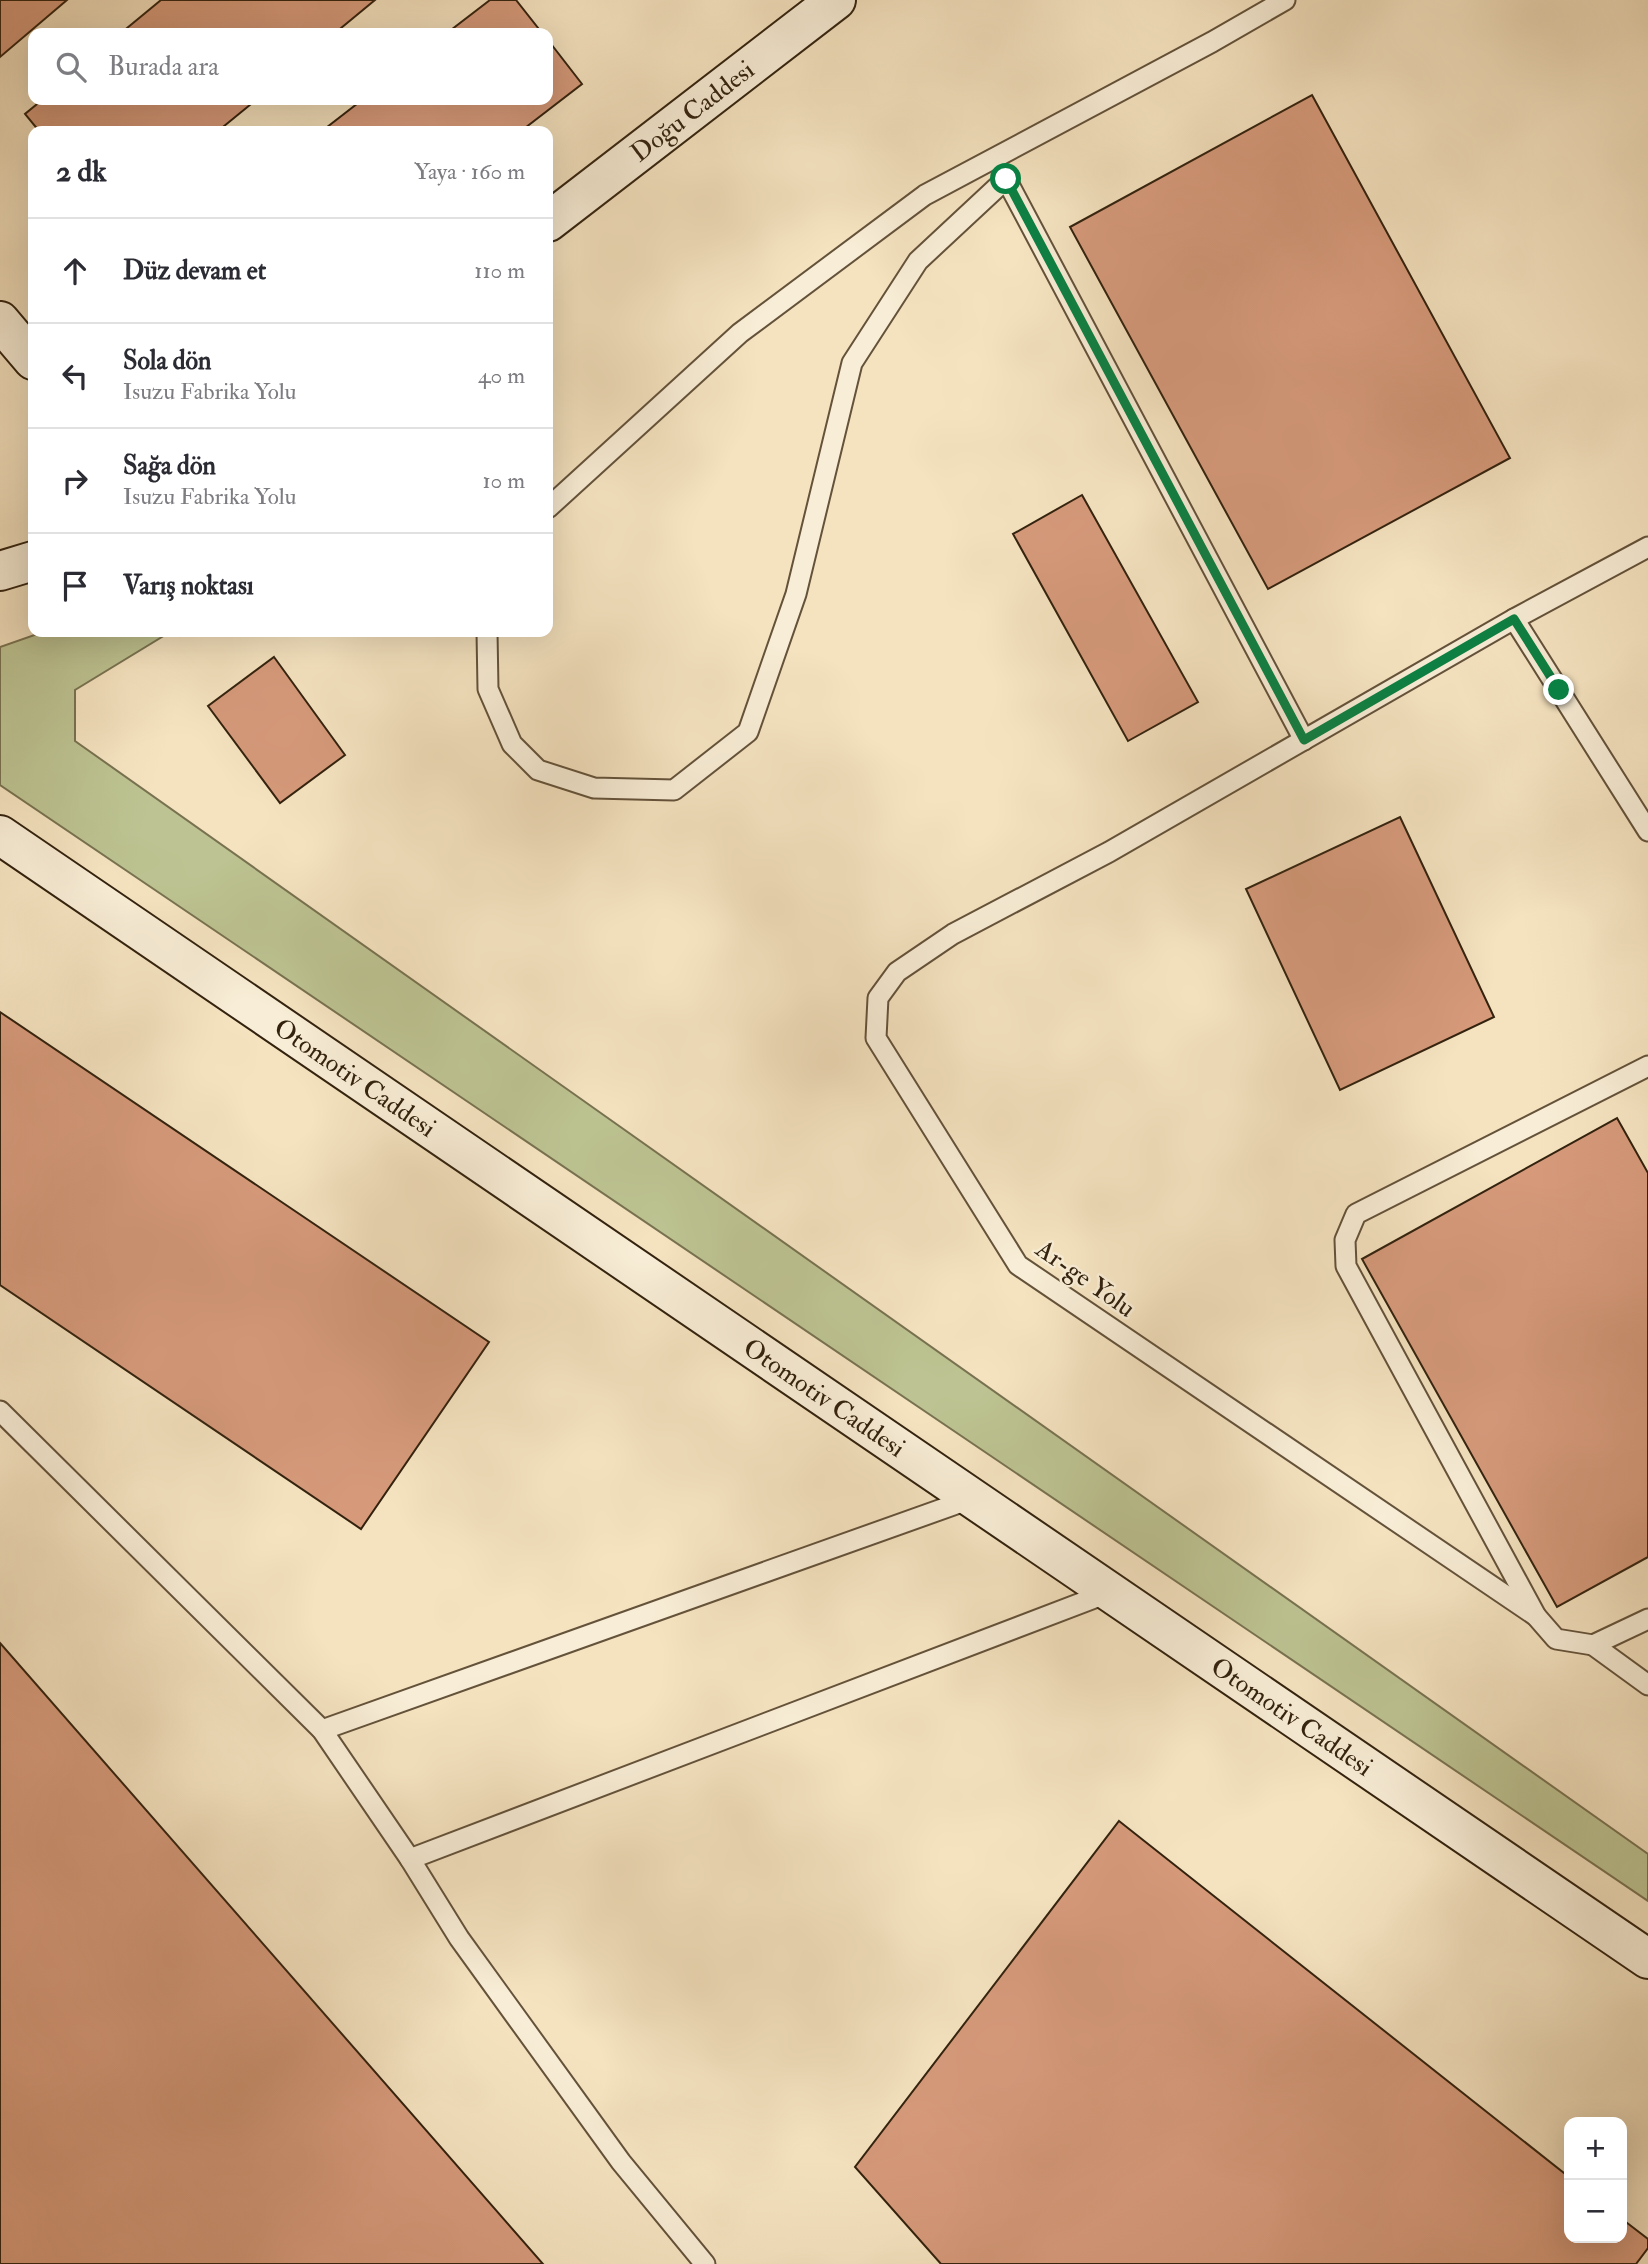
<!DOCTYPE html>
<html lang="tr">
<meta charset="utf-8">
<style>
body{margin:0;font-family:"IM FELL Double Pica",serif;background:#f7f7f7;color:#2b2b33}
.controls{position:absolute;right:21px;bottom:21px;display:grid;overflow:hidden;border-radius:14px;box-shadow:0 7px 28px #0002}
.controls button{width:63px;height:63px;display:grid;place-items:center;padding:0;border:0;border-bottom:2px solid #e1e1e2;background:#fff;color:#2b2b33;font:35px sans-serif}
.stop{position:absolute;width:21px;height:21px;margin:-16px;border:5px solid #0b8043;border-radius:50%;background:#fff}
.stop.end{background:#0b8043;border-color:#fff;box-shadow:0 2px 7px #0008}
.list{margin:0;padding:0;list-style:none}
h2{display:flex;justify-content:space-between;align-items:center;height:91px;margin:0;padding:0 28px;font-size:30px}
h2 small{font-size:23px;font-weight:400;color:#7c7c81}
.list li{display:grid;grid-template-columns:46px 1fr auto;gap:21px;align-items:center;box-sizing:border-box;height:105px;padding:0 28px;border-top:2px solid #e1e1e2}
.list b{display:block;font-size:26px;white-space:nowrap}
.list p{margin:0;font-size:23px;white-space:nowrap;color:#7c7c81}
.list em{font-size:23px;font-style:normal;color:#7c7c81}
.icon{flex:none;width:38px;height:38px;fill:none;stroke:currentColor;stroke-width:2;stroke-linecap:round;stroke-linejoin:round}
.map{position:relative;flex:none;width:1648px;height:2264px;overflow:hidden}
.search{position:absolute;background:#fff;box-shadow:0 7px 28px #0002;left:28px;top:28px;width:525px;height:77px;display:flex;align-items:center;gap:18px;box-sizing:border-box;padding:0 24px;border-radius:14px;color:#7c7c81;font-size:26px}
.panel{position:absolute;background:#fff;box-shadow:0 7px 28px #0002;left:28px;top:126px;width:525px;height:511px;border-radius:14px}
.map>svg:first-child{display:block}
.green{fill:#bdc392;stroke:#787250;stroke-width:2}
.building{fill:#d69a7b;stroke:#33220e;stroke-width:2}
.lines{fill:none;stroke-linecap:round;stroke-linejoin:round}
.lane-casing{stroke:#64523a;stroke-width:23}
.secondary-casing{stroke:#33220e;stroke-width:42}
.lane{stroke:#f8edd6;stroke-width:19}
.secondary{stroke:#f8edd6;stroke-width:38}
.route{stroke:#0b8043;stroke-width:9}
.labels{text-anchor:middle;stroke-width:5;stroke-linejoin:round;paint-order:stroke}
.street-label{font-size:26px;fill:#33220e;stroke:#f8edd6}
</style>
<div class="map">
<svg width="1648" height="2264" viewBox="0 0 1648 2264">
<rect width="100%" height="100%" fill="#f5e3c0"/>
<filter id="stains"><feTurbulence type="fractalNoise" baseFrequency=".00286" numOctaves="4"/><feColorMatrix values="0 0 0 0 .2 0 0 0 0 .09 0 0 0 0 .02 0 0 0 .5 -.17"/></filter>
<radialGradient id="worn" r=".72"><stop offset=".6" stop-color="#630" stop-opacity="0"/><stop offset="1" stop-color="#630" stop-opacity=".3"/></radialGradient>
<polygon class="green" points="43,632 170,632 75,690 75,741 1648,1854 1648,1901 0,785 0,647"/>
<g class="building">
<polygon points="0,0 67,0 0,57"/>
<polygon points="161,0 375,0 335,33 121,33"/>
<polygon points="490,0 516,0 542,33 447,33"/>
<polygon points="548,40 582,84 521,131 322,131 362,100 548,100"/>
<polygon points="1312,95 1510,458 1268,589 1070,227"/>
<polygon points="42,100 256,100 218,131 39,131 25,114"/>
<polygon points="1082,495 1198,702 1128,741 1013,534"/>
<polygon points="274,657 345,755 280,803 208,706"/>
<polygon points="1400,817 1494,1017 1340,1090 1246,889"/>
<polygon points="0,1012 489,1342 361,1529 0,1285"/>
<polygon points="1617,1118 1648,1173 1648,1557 1557,1607 1362,1259"/>
<polygon points="0,1643 543,2264 0,2264"/>
<polygon points="1119,1821 1569,2177 1569,2238 1622,2238 1622,2219 1648,2239 1648,2248 1636,2264 941,2264 855,2167"/>
</g>
<g class="lines">
<defs>
<g id="lane">
<polyline points="548,508 740,333 925,195 1212,42 1285,0"/>
<polyline points="1514,619 1648,831"/>
<polyline points="487,632 488,689 512,744 538,770 594,788 674,790 748,732 796,594 852,363 918,261 1006,179 1304,740"/>
<polyline points="1648,1066 1356,1214 1345,1240 1346,1266 1536,1616 1556,1639 1593,1645 1648,1619"/>
<polyline points="0,1411 322,1730 410,1859 459,1938 621,2162 705,2264"/>
<polyline points="1536,1616 1018,1265 876,1038 878,998 897,972 953,934 1109,852 1514,619 1648,547"/>
<polyline points="1593,1645 1648,1685"/>
<polyline points="322,1730 973,1498"/>
<polyline points="410,1859 1110,1592"/>
</g>
<g id="secondary">
<path id="s1" d="M548,222L836,0"/>
<polyline points="0,321 33,360"/>
<polyline points="0,571 33,561"/>
<path id="s2" d="M0,835L1648,1959"/>
</g>
</defs>
<use href="#lane" class="lane-casing"/>
<use href="#secondary" class="secondary-casing"/>
<use href="#lane" class="lane"/>
<use href="#secondary" class="secondary"/>
</g>
<g class="lines">
<polyline class="route" points="1006,179 1304,740 1514,619 1559,690"/>
</g>
<g class="labels">
<g class="street-label">
<text dy="9" stroke="none"><textPath href="#s1" startOffset="182">Doğu Caddesi</textPath></text>
<text dy="9" stroke="none"><textPath href="#s2" startOffset="430">Otomotiv Caddesi</textPath></text>
<text transform="translate(1086 1278) rotate(35)" y="9">Ar-ge Yolu</text>
<text dy="9" stroke="none"><textPath href="#s2" startOffset="998">Otomotiv Caddesi</textPath></text>
<text dy="9" stroke="none"><textPath href="#s2" startOffset="1564">Otomotiv Caddesi</textPath></text>
</g>
</g>
<rect width="100%" height="100%" filter="url(#stains)"/>
<rect width="100%" height="100%" fill="url(#worn)"/>
</svg>
<div class="controls">
<button>+</button>
<button>−</button>
</div>
<div class="stop" style="left:1006px;top:179px"></div>
<div class="stop end" style="left:1559px;top:690px"></div>
<div class="search"><svg class="icon" aria-label="search" viewBox="0 0 24 24"><circle cx="10" cy="10" r="6"/><path d="M15 15l6 6"/></svg>Burada ara</div>
<section class="panel">
<h2>2 dk<small>Yaya · 160 m</small></h2>
<ul class="list">
<li><svg class="icon" aria-label="ahead" viewBox="0 0 24 24"><path d="M12 20V5M6 11l6-6 6 6"/></svg><div><b>Düz devam et</b></div><em>110 m</em></li>
<li><svg class="icon" aria-label="left" viewBox="0 0 24 24"><path d="M17 20v-9H6M10 6l-5 5 5 5"/></svg><div><b>Sola dön</b><p>Isuzu Fabrika Yolu</p></div><em>40 m</em></li>
<li><svg class="icon" aria-label="right" viewBox="0 0 24 24"><path d="M7 20v-9h11M14 6l5 5-5 5"/></svg><div><b>Sağa dön</b><p>Isuzu Fabrika Yolu</p></div><em>10 m</em></li>
<li><svg class="icon" aria-label="arrive" viewBox="0 0 24 24"><path d="M6 21V4h12l-3 4 3 4H6"/></svg><div><b>Varış noktası</b></div></li>
</ul>
</section>
</div>
